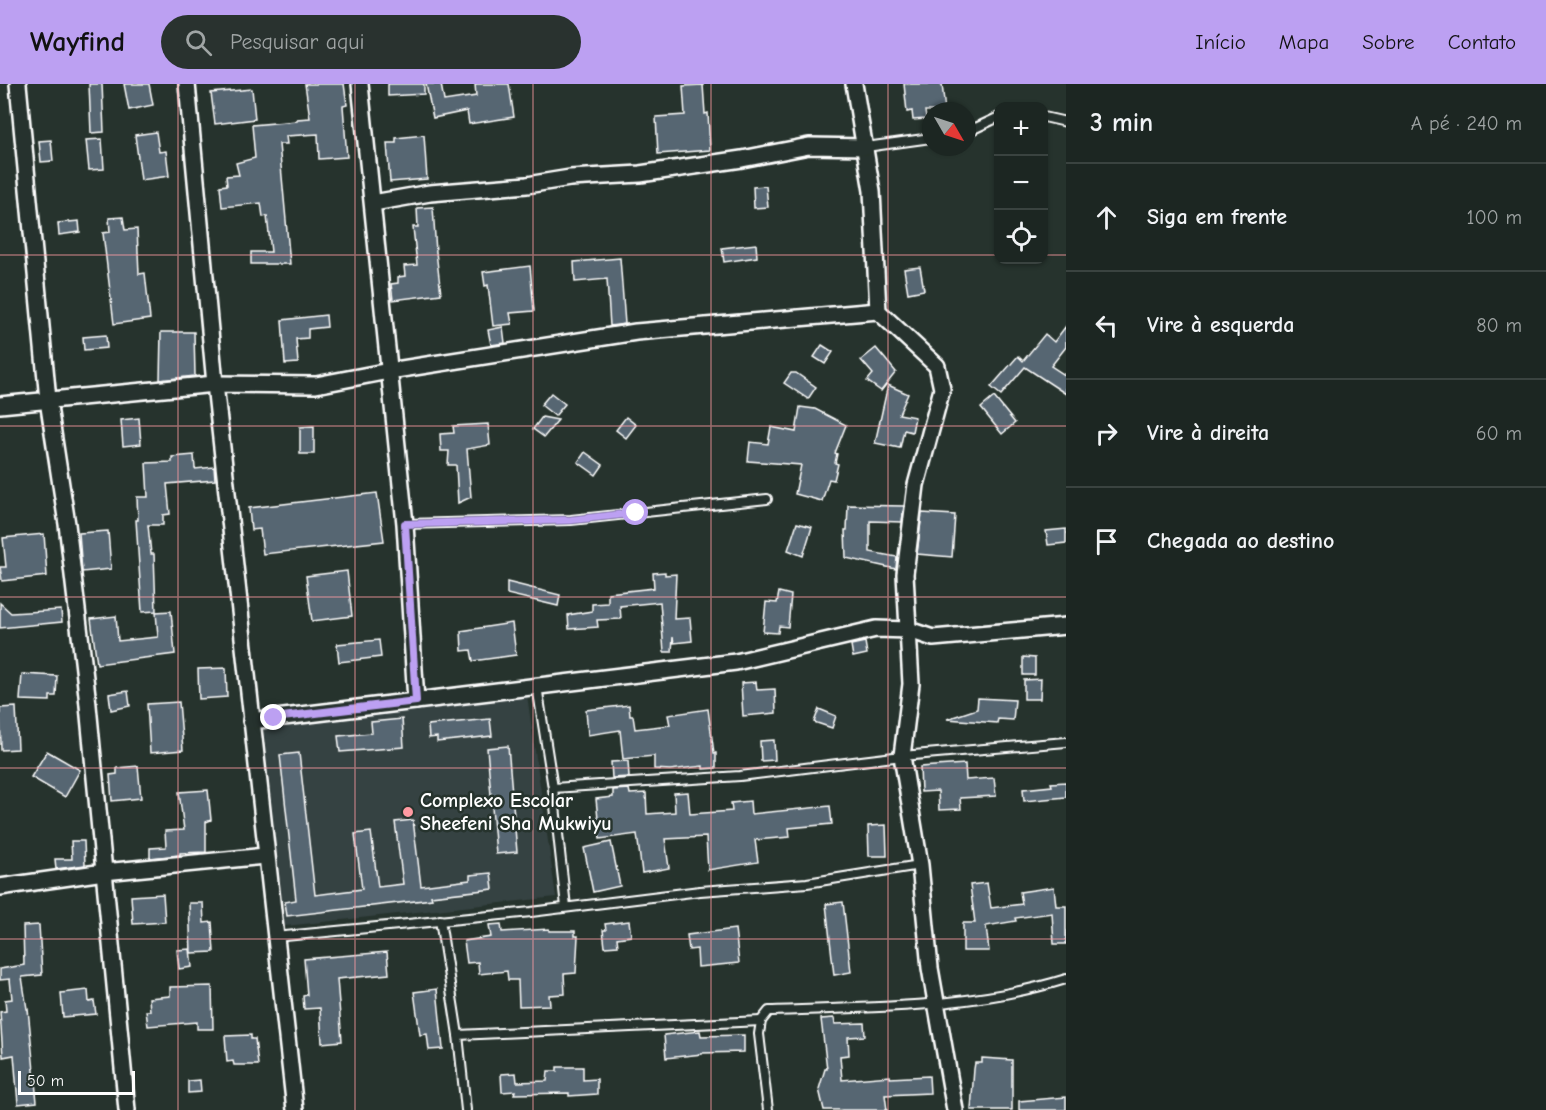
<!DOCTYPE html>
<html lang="pt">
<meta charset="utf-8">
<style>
body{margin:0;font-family:"Comic Neue",sans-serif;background:#29322f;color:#f1f3f6}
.controls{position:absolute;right:18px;top:18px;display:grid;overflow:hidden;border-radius:12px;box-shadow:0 2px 4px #0004}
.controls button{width:54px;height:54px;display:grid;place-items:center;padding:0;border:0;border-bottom:2px solid #3a4340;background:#1c2622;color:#f1f3f6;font:30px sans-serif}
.compass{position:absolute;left:922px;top:18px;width:54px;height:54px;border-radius:50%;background:#1c2622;box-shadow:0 2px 4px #0004;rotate:129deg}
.scale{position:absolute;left:18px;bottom:15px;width:117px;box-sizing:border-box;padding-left:6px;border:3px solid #fff;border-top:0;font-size:16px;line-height:21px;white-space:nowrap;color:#fff;-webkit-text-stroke:4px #26332d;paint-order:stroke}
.stop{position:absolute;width:18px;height:18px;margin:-14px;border:4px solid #bca0f2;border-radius:50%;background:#fff}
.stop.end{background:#bca0f2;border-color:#fff;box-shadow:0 2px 6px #0008}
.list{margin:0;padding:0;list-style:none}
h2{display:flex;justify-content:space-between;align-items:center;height:78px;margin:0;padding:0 24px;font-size:26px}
h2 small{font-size:20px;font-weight:400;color:#a0a5a5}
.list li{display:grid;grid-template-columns:39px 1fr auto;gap:18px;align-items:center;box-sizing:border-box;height:108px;padding:0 24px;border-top:2px solid #3a4340}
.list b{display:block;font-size:22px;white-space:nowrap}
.list em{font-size:20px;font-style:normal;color:#a0a5a5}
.icon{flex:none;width:33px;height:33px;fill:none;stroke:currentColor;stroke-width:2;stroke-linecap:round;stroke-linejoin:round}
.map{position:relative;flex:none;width:1066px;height:1026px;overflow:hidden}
header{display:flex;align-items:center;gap:36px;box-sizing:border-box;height:84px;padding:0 30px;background:#bca0f2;color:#111}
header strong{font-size:28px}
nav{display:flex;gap:33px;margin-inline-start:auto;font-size:21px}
.search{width:420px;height:54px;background:#29322f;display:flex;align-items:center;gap:15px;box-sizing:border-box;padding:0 21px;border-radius:33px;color:#a0a5a5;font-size:22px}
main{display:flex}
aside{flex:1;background:#1c2622}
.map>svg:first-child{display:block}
.built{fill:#354242}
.building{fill:#576672;stroke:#fff;stroke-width:1.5}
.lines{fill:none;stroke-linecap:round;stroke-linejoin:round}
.lane-casing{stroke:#fff;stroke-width:12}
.street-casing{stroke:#fff;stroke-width:20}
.lane{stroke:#26332d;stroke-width:8}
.street{stroke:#26332d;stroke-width:15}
.route{stroke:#bca0f2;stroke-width:8}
.grid{fill:none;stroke:#ff9aa2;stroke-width:1.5;stroke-opacity:0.55}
.poi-dot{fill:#ff9aa2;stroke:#26332d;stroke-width:2}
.labels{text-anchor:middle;stroke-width:5;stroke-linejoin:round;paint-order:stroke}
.poi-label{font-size:20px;font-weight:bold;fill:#fff;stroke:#26332d;text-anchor:start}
</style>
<header>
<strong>Wayfind</strong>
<div class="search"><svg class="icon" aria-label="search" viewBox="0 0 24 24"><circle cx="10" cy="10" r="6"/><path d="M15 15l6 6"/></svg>Pesquisar aqui</div>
<nav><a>Início</a><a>Mapa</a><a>Sobre</a><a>Contato</a></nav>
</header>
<main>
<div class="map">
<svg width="1066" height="1026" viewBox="0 0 1066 1026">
<rect width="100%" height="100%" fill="#26332d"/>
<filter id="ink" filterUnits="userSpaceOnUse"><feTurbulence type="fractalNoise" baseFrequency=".0167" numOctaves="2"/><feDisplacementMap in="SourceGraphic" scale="12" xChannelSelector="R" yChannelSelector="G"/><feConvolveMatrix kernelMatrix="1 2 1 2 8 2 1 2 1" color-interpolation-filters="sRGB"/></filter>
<g filter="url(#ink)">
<polygon class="built" points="527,611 556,813 285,842 263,642"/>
<g class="building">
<polygon points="89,0 102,0 104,48 91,49"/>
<polygon points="124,0 149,0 153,21 129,26"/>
<polygon points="305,0 344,0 347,21 343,22 347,73 319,75 318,50 286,52 287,60 279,60 290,180 251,180 251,168 271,168 267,132 263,133 261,119 222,123 220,102 227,101 226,92 239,91 236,79 255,74 252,41 297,37 297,35 310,34"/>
<polygon points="388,0 424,0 424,10 388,12"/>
<polygon points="426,0 441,0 444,17 476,12 475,0 509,0 514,33 469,40 467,27 433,34"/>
<polygon points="904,0 942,0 945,27 925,27 926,35 913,36 912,27 907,28"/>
<polygon points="703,1 705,30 708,29 710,66 658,70 656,33 685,31 683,2"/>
<polygon points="252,5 255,35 215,40 211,9"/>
<polygon points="156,48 159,68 166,67 169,92 141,96 135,51"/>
<polygon points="424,51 427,95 390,98 387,59 396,59 396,54"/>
<polygon points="102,55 104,85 89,86 86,56"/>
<polygon points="51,56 53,77 41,78 39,57"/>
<polygon points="766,102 768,123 754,124 753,103"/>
<polygon points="433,123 436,168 441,210 393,216 391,200 398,199 398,193 405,192 404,182 417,181 413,143 418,143 417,124"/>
<polygon points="123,133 125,146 137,145 139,190 145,189 150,235 114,240 103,149 110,148 109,134"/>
<polygon points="79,137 80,148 59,151 58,139"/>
<polygon points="756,160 757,173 724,178 722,164"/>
<polygon points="620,174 625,240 610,242 607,195 575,198 574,178"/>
<polygon points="530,182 534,227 510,229 512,240 493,242 488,201 485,202 483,188"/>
<polygon points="920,183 924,206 908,209 904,185"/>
<polygon points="326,231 327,243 308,245 308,254 296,255 298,279 285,280 282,236"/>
<polygon points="1066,242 1066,263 1051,282 1066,292 1066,310 1025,283 1001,311 991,303 1018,272 1023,277 1045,250 1054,258"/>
<polygon points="503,243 505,259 491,261 488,246"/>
<polygon points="161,248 194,248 195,292 160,296"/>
<polygon points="106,251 107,264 84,266 83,253"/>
<polygon points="822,261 833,268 825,280 814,273"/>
<polygon points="876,264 896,288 881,307 867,297 873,290 861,276"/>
<polygon points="791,289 796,289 816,303 808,315 784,299"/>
<polygon points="888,301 908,310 899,330 915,333 912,348 904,346 900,364 875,359"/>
<polygon points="551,309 565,320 555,332 541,321"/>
<polygon points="994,313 1015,339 1002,350 981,324"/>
<polygon points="800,323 815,325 846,341 835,369 837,370 835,379 838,380 834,396 829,395 822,417 795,410 801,381 748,377 750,358 768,360 771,343 796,348"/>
<polygon points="542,333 558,336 544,353 533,345"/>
<polygon points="626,333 636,341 626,354 616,346"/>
<polygon points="139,334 141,360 123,362 121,336"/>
<polygon points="488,340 490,361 467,365 471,413 458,419 456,381 448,381 449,367 441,367 440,350 454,349 453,342"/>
<polygon points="314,342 314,370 300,370 300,343"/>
<polygon points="585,368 603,381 596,391 578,378"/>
<polygon points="194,371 195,385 214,383 215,396 167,400 170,430 163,431 163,441 148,441 151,470 154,470 156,527 142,528 136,436 138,436 137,413 148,413 146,379 172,378 172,373"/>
<polygon points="377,409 384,457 263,470 260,445 251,446 249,424"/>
<polygon points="848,421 904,422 902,438 870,437 870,468 897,473 896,485 846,474 845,446 847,446"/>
<polygon points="922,429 955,431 952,473 917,470"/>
<polygon points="797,439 812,443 803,472 788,466"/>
<polygon points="1066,445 1066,459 1048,461 1046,447"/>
<polygon points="108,447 111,485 82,488 79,449"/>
<polygon points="44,450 47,492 2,497 0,483 6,483 3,454"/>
<polygon points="347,487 352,532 312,537 306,492"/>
<polygon points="665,488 665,491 676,490 674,535 690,534 692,557 674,559 673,553 672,568 664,568 660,518 620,522 621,535 597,536 598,543 569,545 568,531 592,527 592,520 608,519 608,509 654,504 653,489"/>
<polygon points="507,498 560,511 558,522 507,510"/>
<polygon points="779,508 791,511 788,543 779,542 778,549 763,548 766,518 777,519"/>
<polygon points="0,519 11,529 61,526 62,538 0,544"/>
<polygon points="171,527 175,570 97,580 91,535 116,532 118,557 158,553 156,528"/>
<polygon points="512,539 516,571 473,577 471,566 462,567 461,547"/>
<polygon points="379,556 381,573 339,578 337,560"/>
<polygon points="865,558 867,570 853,573 851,561"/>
<polygon points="1023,573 1035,574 1035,591 1023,591"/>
<polygon points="226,584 227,613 199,615 198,585"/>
<polygon points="22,590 57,592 56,612 50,612 50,617 20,616"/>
<polygon points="1041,595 1040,615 1024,615 1024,596"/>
<polygon points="756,598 757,606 775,605 776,629 743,632 741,599"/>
<polygon points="128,607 130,622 111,626 109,610"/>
<polygon points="978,614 1015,616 1013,636 998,635 997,639 947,635 977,625"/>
<polygon points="179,618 183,666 150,669 147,620"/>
<polygon points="629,621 630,632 633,632 635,645 670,641 668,631 708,625 714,669 716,669 716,684 703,685 703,682 670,686 654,685 654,672 623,675 620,646 588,651 586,626"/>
<polygon points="16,623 18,665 1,666 0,624"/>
<polygon points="819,625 836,632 832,644 814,638"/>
<polygon points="402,635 404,663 340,668 338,652 372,649 371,638"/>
<polygon points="490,635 492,652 437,658 437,653 429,654 428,641"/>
<polygon points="774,656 775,676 761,677 760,657"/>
<polygon points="508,662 517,768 496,770 487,664"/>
<polygon points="47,667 80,686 65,713 31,693"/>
<polygon points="299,669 315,811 362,805 355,750 371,748 378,803 403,800 395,738 413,736 421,802 470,796 470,791 491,789 493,805 431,812 432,815 287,832 285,818 296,816 280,671"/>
<polygon points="628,677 629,693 612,694 611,678"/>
<polygon points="965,680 966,696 994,694 996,712 960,714 961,725 939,726 938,707 921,708 920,683"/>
<polygon points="138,682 141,714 112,717 110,691 117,690 117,684"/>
<polygon points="1066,698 1066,713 1024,717 1023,705 1052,702 1051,699"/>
<polygon points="629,705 630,710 646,709 647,730 675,728 674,709 688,708 690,730 732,727 731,719 750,717 751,730 830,722 832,740 789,744 790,753 755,756 758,778 708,786 706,753 665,755 669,784 642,789 637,750 600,755 596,715 613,713 613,706"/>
<polygon points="208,706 211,736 206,738 206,768 180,769 180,771 150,774 150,764 166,763 165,747 184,746 179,708"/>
<polygon points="886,741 887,772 869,772 868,742"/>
<polygon points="71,757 84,757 85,781 56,785 55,775 72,775"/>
<polygon points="611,758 620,802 593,808 584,764"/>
<polygon points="987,799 991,824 1022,820 1020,808 1054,803 1056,822 1066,822 1066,860 1054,860 1052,829 1015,834 1016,837 986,842 989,867 963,867 963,839 975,839 970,801"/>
<polygon points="163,810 165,838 133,840 131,812"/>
<polygon points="843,818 851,888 834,891 826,820"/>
<polygon points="189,819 203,819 204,839 212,838 214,868 191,869"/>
<polygon points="629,837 631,852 617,854 618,862 605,863 603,846 606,846 605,840"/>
<polygon points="501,840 502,848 549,845 549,847 575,847 575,852 578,852 576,889 564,890 565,910 549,911 550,921 519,922 518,896 508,896 507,887 479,890 478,878 467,879 464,857 491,853 489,841"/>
<polygon points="39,841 42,891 22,893 27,925 28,925 37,1018 18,1020 14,971 3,973 0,928 6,927 5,916 12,915 10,895 0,896 0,885 24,881 23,842"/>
<polygon points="735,845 739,879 698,883 697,865 689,866 687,851"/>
<polygon points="190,865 192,883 179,885 177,866"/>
<polygon points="387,868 389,890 337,895 342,957 322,959 320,924 304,925 303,912 307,911 304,875"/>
<polygon points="212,902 213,945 197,945 197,938 148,942 146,927 150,927 149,914 170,912 170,903"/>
<polygon points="437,905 443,965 429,966 427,950 420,951 414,908"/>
<polygon points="88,906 89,918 94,917 96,930 63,933 61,909"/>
<polygon points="834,934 835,940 864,939 865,952 848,953 849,971 840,972 842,996 890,992 890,994 929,992 930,1009 885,1011 887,1026 824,1026 819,1005 825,985 827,985 821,935"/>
<polygon points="700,947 701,952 744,951 744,968 702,969 702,970 666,974 664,951"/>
<polygon points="251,951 251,955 255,955 258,981 234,981 233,977 227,978 225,952"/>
<polygon points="982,974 1012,976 1012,1026 971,1026 974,985 975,979 982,979"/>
<polygon points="557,983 583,983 583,996 597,995 597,1010 569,1012 569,1009 514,1010 515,1007 502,1008 501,990 516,989 517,998 547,997 548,987 557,987"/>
<polygon points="200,996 201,1008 188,1009 188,997"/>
<polygon points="1066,1013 1066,1026 1019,1026 1019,1017"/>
</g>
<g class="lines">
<defs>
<g id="lane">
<polyline points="1044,33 1066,38"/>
<polyline points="967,48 999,33"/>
<polyline points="866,63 931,54"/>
<polyline points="405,440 571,436 767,415"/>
<polyline points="537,602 553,704 566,823"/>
<polyline points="553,704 740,692 902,672 1066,658"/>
<polyline points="440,836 458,951 466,1026"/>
<polyline points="275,853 531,828 700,807 807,799 920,781"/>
<polyline points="458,951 761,937"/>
<path d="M768,1026L759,950L761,937L769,927C868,923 970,925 1066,895"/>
</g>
<g id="street">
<polyline points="18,0 48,316 67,440 87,611 127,1026"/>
<polyline points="187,0 215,300 295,1026"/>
<polyline points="360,0 405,440 416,617"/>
<polyline points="854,0 872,107 878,227 937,282 942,305 916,401 905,490 911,600 902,672 920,781 930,884 955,1026"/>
<polyline points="373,119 430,109 527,101 570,94 640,90 742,75 809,62 866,63"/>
<polyline points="0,321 215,300 316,301 389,287 636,248 878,227"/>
<polyline points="251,637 736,578 876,545 909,546 933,554 1066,542"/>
<polyline points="0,803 104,788 265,772"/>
</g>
</defs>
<use href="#lane" class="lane-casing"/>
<use href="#street" class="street-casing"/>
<use href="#lane" class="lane"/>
<use href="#street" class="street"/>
</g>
</g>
<g class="lines" filter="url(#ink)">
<polyline class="route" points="274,634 416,617 405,440 571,436 636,429"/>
</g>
<path class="grid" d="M178,0V1026M355,0V1026M533,0V1026M711,0V1026M888,0V1026M0,171H999M1044,171H1066M0,342H1066M0,513H1066M0,684H1066M0,855H1066"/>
<circle class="poi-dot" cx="408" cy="728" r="6"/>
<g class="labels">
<g class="poi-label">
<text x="420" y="723">Complexo Escolar<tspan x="420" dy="23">Sheefeni Sha Mukwiyu</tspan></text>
</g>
</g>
</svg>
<div class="controls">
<button>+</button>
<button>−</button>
<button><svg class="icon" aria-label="locate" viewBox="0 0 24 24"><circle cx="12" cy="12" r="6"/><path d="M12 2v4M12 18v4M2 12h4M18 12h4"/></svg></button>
</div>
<svg class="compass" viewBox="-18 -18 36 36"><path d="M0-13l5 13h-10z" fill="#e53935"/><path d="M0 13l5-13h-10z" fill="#a0a5a5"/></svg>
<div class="scale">50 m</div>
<div class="stop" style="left:636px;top:429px"></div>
<div class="stop end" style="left:274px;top:634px"></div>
</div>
<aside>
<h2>3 min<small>A pé · 240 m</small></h2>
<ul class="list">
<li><svg class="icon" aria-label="ahead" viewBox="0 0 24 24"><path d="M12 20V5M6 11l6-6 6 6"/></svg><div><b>Siga em frente</b></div><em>100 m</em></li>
<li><svg class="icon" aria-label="left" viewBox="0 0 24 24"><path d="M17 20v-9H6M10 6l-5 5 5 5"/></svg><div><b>Vire à esquerda</b></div><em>80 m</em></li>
<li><svg class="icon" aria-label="right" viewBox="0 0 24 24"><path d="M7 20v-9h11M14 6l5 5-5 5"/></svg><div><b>Vire à direita</b></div><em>60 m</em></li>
<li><svg class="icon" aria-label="arrive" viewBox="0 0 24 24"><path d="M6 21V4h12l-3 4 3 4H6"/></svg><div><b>Chegada ao destino</b></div></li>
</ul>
</aside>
</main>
